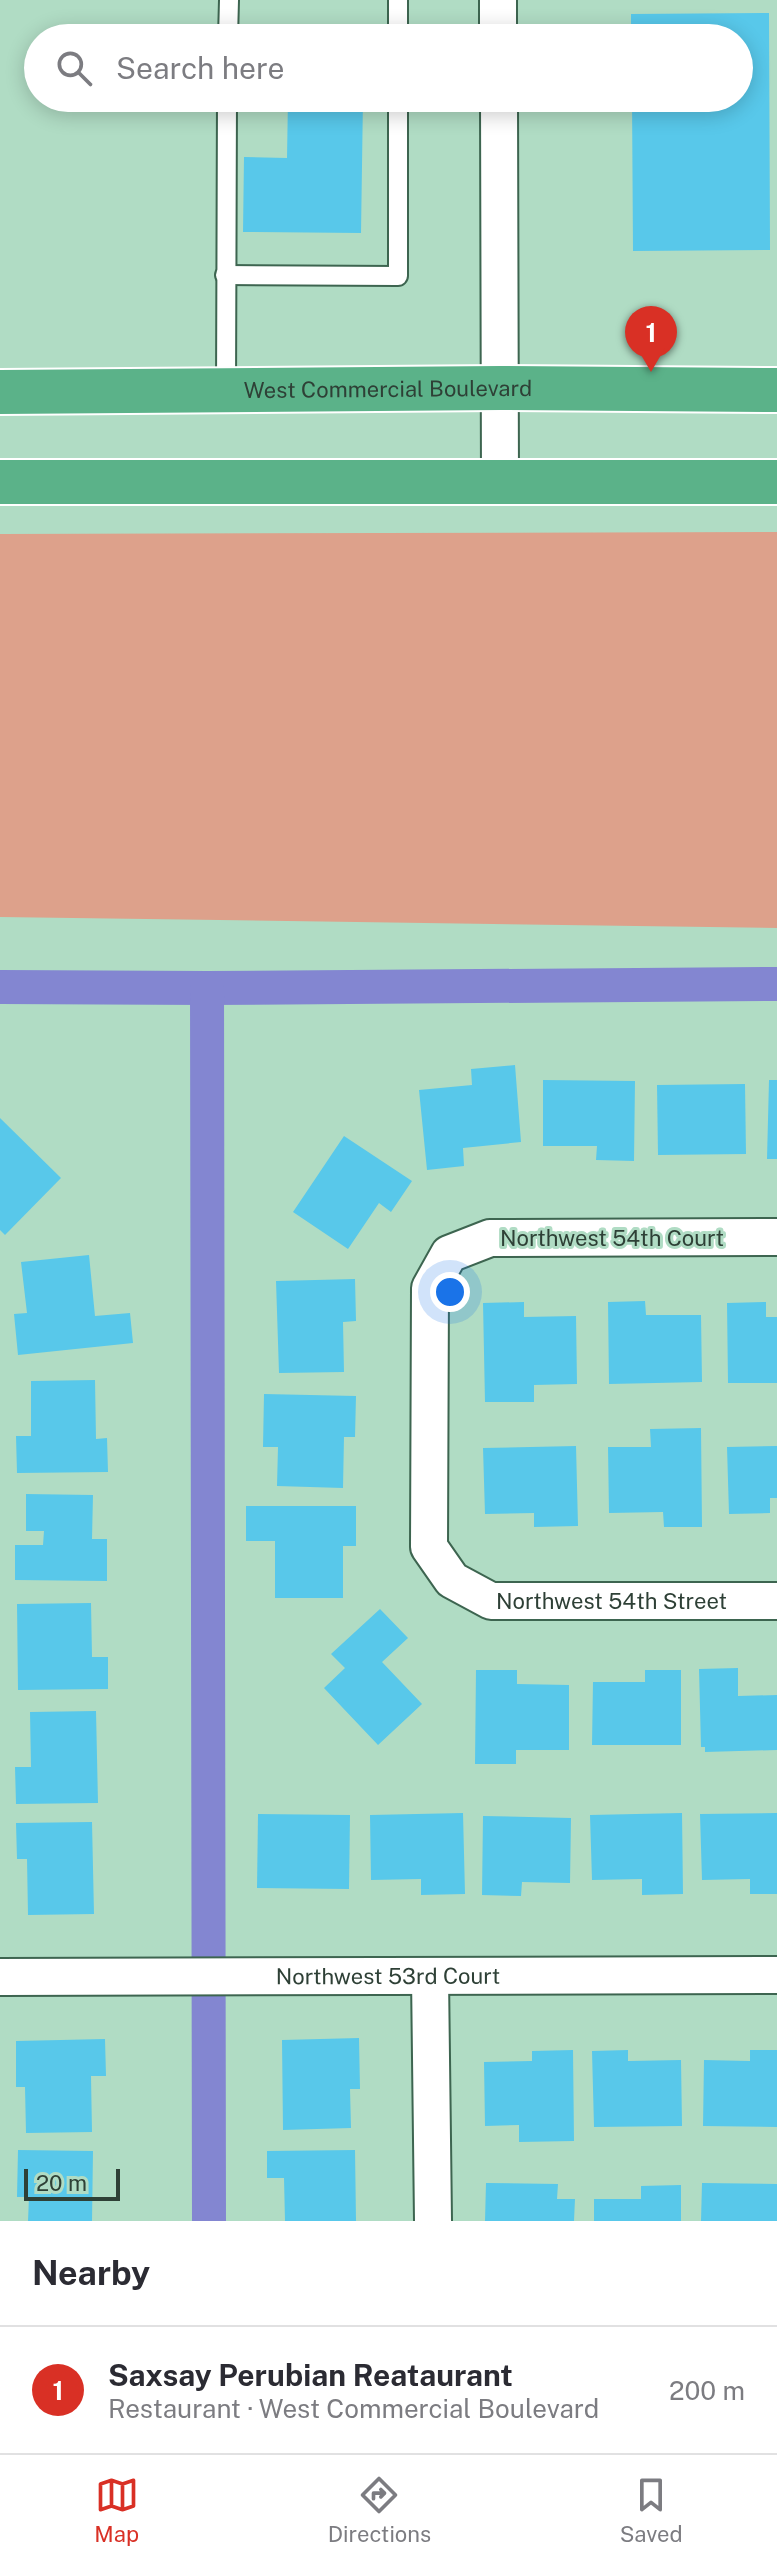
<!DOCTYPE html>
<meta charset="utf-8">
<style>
body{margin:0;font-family:"Public Sans",sans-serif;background:#f7f7f7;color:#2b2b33}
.scale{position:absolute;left:24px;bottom:20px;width:96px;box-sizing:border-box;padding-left:8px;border:4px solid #2e4036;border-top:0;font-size:22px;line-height:28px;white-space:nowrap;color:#2e4036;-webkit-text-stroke:6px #b0dcc4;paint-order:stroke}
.you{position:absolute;left:450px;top:1292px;width:28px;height:28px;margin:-20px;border:6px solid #fff;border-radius:50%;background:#1a73e8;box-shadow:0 0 0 12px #1a73e833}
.badge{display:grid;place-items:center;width:52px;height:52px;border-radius:50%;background:#d93025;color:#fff;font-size:26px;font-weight:700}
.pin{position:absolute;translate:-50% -66px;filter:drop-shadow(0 2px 4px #0008)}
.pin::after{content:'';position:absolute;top:42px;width:28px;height:24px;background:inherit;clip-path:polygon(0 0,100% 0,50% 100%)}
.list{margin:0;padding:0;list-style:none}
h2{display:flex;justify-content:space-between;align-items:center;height:104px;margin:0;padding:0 32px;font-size:34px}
h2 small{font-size:26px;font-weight:400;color:#7c7c81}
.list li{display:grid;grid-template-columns:52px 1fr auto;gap:24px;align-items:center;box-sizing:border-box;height:128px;padding:0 32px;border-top:2px solid #e1e1e2}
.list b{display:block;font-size:30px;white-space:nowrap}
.list p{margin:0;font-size:26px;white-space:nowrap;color:#7c7c81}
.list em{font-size:26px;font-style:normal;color:#7c7c81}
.icon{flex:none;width:44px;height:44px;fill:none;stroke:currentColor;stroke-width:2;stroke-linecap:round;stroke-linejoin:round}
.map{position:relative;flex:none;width:777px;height:2221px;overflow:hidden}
.search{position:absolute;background:#fff;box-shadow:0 4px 20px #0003;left:24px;right:24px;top:24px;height:88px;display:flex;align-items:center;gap:20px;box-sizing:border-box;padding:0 28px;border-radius:44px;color:#7c7c81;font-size:30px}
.sheet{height:232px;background:#fff}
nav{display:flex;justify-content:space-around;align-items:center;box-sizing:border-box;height:112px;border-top:2px solid #e1e1e2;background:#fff;font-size:22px;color:#7c7c81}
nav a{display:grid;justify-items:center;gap:4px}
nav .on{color:#d93025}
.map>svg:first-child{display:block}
.green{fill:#dda18b}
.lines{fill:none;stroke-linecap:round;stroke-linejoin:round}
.canal{stroke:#8386d1;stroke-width:34}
.building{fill:#58c8ea}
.lane-casing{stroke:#3d6550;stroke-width:22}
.street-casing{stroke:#3d6550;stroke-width:40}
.highway-casing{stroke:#fff;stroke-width:48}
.lane{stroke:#fff;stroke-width:18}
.street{stroke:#fff;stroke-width:36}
.highway{stroke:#5bb289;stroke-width:44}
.labels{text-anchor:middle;stroke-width:6;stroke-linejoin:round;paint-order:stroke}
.street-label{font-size:22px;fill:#2e4036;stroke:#b0dcc4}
</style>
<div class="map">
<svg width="777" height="2221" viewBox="0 0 777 2221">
<rect width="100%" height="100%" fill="#b0dcc4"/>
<polygon class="green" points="777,532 777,928 0,917 0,534"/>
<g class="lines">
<g class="canal">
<polyline points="0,987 207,988 777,984"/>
<polyline points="207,988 209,2221"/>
</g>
</g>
<g class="building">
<polygon points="769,13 770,250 633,251 632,98 739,98 739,38 631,38 631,14"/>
<polygon points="288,98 363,98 361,233 243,232 244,157 287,158"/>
<polygon points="515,1065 521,1142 463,1148 464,1166 427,1170 419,1090 472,1085 471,1069"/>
<polygon points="543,1080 635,1081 634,1161 596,1160 597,1146 543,1146"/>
<polygon points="769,1080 777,1080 777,1159 767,1159"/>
<polygon points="745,1084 746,1154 658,1155 657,1085"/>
<polygon points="0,1118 61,1178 5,1235 0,1230"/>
<polygon points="344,1136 412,1181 391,1212 379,1203 348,1249 293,1212"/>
<polygon points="89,1255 95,1316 130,1313 133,1343 18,1355 14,1314 27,1313 21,1262"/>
<polygon points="355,1279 356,1321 343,1322 344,1372 279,1373 276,1281"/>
<polygon points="645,1301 646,1315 701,1315 702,1382 609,1384 608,1302"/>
<polygon points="524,1302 524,1317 576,1316 577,1384 534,1385 534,1402 485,1402 483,1303"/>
<polygon points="766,1302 766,1317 777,1317 777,1383 728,1383 727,1303"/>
<polygon points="95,1380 96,1439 107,1438 108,1472 17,1473 16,1436 31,1436 31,1381"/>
<polygon points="264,1394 356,1396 355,1437 344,1437 343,1488 277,1486 278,1447 263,1447"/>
<polygon points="701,1428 702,1527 664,1527 663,1512 609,1513 608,1447 651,1447 650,1429"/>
<polygon points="576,1446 578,1526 534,1527 534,1513 485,1514 483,1448"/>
<polygon points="777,1446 777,1498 770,1498 770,1513 729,1514 727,1447"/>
<polygon points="26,1494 93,1495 92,1539 107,1539 107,1581 15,1580 15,1545 43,1545 44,1531 26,1531"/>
<polygon points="246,1506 356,1506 356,1546 343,1546 343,1598 275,1598 275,1541 246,1541"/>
<polygon points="91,1603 92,1657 108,1657 108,1689 18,1690 17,1604"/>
<polygon points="380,1609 408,1638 382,1662 422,1704 378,1745 324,1688 345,1668 331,1654"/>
<polygon points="738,1668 738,1696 777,1695 777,1750 705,1752 705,1747 701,1747 699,1669"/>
<polygon points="476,1670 517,1670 517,1684 569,1685 569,1750 516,1750 516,1764 475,1764"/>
<polygon points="645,1670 681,1670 681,1745 592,1745 593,1682 645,1682"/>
<polygon points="96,1711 98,1803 16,1804 15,1767 31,1767 30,1712"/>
<polygon points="463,1813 465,1894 421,1895 421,1879 371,1880 370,1815"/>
<polygon points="682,1813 683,1894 642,1895 642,1879 592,1880 590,1815"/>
<polygon points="777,1813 777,1894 750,1894 750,1879 702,1880 700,1814"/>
<polygon points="258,1814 350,1815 349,1889 257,1888"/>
<polygon points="483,1816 571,1818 570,1883 522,1882 521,1896 482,1895"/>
<polygon points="92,1822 94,1914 28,1915 27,1859 17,1859 16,1823"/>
<polygon points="359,2038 360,2089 350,2089 351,2128 283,2130 282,2040"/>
<polygon points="105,2039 106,2076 91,2076 92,2132 26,2133 25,2087 16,2087 16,2041"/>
<polygon points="573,2050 574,2141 519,2142 519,2125 485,2126 484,2062 532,2061 532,2051"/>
<polygon points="628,2050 628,2061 681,2060 682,2126 594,2127 592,2051"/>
<polygon points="750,2050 777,2050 777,2127 703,2126 704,2060 750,2061"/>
<polygon points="18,2150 93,2151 92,2221 28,2221 29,2197 17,2197"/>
<polygon points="355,2150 356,2221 285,2221 284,2178 267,2178 267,2151"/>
<polygon points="486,2183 558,2184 557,2199 575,2199 574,2221 485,2221"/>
<polygon points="702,2183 777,2184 777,2221 701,2221"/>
<polygon points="681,2185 681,2221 594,2221 594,2199 641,2199 641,2186"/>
</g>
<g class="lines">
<defs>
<g id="lane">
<polyline points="228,38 229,0"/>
<polyline points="398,38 398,0"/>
<polyline points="225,275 398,276 398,98"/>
<polyline points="226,391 227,98"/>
</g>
<g id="street">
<polyline points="498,0 498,38"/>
<polyline points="499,98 500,483"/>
<path id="s1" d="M777,1237L490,1238L449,1254L430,1288L429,1547L452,1580L491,1601H777"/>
<polyline points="430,1976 433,2221"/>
<path id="s2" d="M0,1977L777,1975"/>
</g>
<g id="highway">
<path id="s3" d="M0,392L500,388L777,390"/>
<polyline points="0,482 777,482"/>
</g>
</defs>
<use href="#lane" class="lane-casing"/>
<use href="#street" class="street-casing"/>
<use href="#highway" class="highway-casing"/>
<use href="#lane" class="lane"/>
<use href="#street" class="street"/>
<use href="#highway" class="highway"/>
</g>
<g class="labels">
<g class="street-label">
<text dy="8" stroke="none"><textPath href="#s3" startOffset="388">West Commercial Boulevard</textPath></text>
<text x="612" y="1246">Northwest 54th Court</text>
<text dy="8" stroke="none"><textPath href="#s1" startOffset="834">Northwest 54th Street</textPath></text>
<text dy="8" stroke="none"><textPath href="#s2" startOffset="388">Northwest 53rd Court</textPath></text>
</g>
</g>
</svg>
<div class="scale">20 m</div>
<div class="you"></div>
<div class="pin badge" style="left:651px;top:372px">1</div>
<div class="search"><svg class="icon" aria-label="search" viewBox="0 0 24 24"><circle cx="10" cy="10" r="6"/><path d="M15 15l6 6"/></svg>Search here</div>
</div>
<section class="sheet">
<h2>Nearby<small></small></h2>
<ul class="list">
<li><span class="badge">1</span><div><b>Saxsay Perubian Reataurant</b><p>Restaurant · West Commercial Boulevard</p></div><em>200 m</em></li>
</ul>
</section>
<nav>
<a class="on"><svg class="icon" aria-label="map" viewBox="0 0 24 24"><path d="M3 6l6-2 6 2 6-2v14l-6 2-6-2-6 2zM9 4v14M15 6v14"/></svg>Map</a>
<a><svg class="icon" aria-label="directions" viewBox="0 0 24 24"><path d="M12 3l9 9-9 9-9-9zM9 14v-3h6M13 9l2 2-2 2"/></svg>Directions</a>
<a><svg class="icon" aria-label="saved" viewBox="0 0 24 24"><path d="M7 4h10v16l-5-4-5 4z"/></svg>Saved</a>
</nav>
